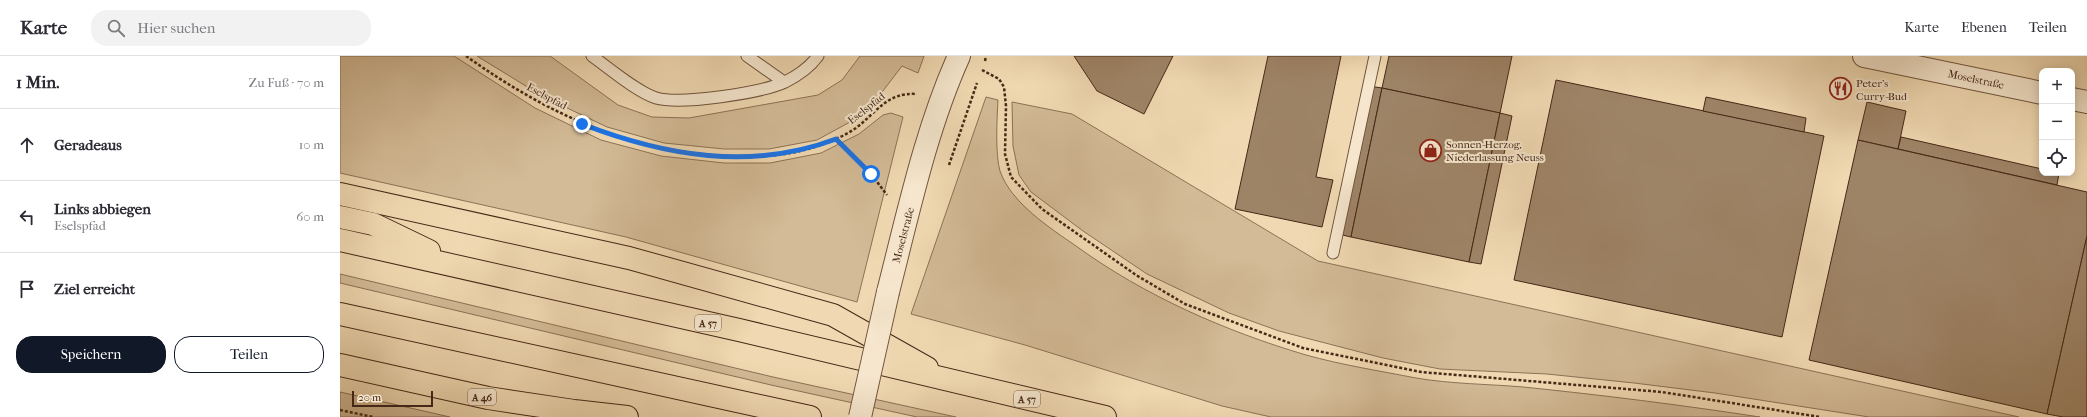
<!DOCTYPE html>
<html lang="de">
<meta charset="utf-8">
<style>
body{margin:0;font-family:"IM FELL French Canon",serif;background:#f2f2f3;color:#2b2b33}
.controls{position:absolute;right:12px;top:12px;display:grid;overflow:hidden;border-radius:8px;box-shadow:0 2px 10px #0003}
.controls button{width:36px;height:36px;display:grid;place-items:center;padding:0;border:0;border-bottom:1px solid #e1e1e2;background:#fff;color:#2b2b33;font:20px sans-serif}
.scale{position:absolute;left:12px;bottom:10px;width:81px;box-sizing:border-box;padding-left:4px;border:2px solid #462816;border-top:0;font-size:11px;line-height:14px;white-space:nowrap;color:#462816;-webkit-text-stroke:3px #f5e6cd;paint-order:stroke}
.stop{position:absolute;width:12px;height:12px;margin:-9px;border:3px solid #1a73e8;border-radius:50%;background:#fff}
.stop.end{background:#1a73e8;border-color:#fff;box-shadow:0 1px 4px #0008}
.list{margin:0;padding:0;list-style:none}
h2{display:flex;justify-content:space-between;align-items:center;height:52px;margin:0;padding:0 16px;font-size:17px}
h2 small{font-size:13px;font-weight:400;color:#7c7c81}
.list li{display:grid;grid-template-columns:26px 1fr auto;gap:12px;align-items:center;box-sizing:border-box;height:72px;padding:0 16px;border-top:1px solid #e1e1e2}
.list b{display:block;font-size:15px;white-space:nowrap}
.list p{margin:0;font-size:13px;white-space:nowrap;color:#7c7c81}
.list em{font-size:13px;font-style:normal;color:#7c7c81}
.actions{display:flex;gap:8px;padding:12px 16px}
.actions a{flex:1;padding:9px 0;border:1px solid #111827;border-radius:16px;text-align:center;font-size:14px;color:#111827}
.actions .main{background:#111827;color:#fff}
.icon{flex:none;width:22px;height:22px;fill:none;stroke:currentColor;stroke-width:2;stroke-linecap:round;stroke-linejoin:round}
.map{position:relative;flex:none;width:1747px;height:361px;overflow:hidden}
header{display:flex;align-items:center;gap:24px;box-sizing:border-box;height:56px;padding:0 20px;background:#fff;border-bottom:1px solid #e1e1e2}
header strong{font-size:19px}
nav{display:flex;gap:22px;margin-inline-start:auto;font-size:14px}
.search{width:280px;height:36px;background:#f2f2f3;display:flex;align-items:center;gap:10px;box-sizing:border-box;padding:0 14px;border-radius:16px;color:#7c7c81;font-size:15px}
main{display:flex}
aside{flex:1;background:#fff}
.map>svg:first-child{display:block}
.green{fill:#d3bb97;stroke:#8c7256}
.building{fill:#9e8467;stroke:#462816}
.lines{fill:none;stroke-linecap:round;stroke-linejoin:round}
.service-casing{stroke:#70543d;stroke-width:13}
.minor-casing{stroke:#70543d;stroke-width:24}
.motorway-casing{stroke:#462816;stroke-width:24}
.path{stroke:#462816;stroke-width:2.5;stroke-dasharray:3 2;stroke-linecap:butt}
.service{stroke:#f5e6cd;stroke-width:11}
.minor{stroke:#f5e6cd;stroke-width:22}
.motorway{stroke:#f0d9b2;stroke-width:22}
.minor-bridge-casing{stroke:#70543d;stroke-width:24;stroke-linecap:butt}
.minor-bridge{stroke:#f5e6cd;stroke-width:22}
.route{stroke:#1a73e8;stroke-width:5}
.labels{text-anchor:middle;stroke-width:4;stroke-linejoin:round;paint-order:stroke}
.shield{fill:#f5e6cd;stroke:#7a614d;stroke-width:1}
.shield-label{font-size:10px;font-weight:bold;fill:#462816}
.street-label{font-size:11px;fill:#462816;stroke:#f5e6cd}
.poi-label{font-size:11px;fill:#462816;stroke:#f5e6cd;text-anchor:start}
</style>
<header>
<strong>Karte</strong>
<div class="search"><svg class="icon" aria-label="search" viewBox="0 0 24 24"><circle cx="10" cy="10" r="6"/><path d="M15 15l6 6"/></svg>Hier suchen</div>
<nav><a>Karte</a><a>Ebenen</a><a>Teilen</a></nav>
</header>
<main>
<aside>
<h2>1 Min.<small>Zu Fuß · 70 m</small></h2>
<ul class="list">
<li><svg class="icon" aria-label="ahead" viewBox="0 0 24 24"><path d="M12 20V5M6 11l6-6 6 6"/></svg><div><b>Geradeaus</b></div><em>10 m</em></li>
<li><svg class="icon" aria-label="left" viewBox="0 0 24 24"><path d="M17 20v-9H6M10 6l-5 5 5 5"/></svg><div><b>Links abbiegen</b><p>Eselspfad</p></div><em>60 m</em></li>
<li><svg class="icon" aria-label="arrive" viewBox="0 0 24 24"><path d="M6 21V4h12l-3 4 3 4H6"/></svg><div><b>Ziel erreicht</b></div></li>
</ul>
<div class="actions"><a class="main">Speichern</a><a>Teilen</a></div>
</aside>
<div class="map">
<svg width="1747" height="361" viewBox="0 0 1747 361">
<rect width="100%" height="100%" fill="#f0d9b2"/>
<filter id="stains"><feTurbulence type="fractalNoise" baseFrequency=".005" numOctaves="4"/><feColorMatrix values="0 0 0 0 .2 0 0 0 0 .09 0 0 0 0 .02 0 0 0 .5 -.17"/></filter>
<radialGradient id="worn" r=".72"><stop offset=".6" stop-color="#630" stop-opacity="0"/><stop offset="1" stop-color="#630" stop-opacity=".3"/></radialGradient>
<g class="green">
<polygon points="0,0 114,0 195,52 261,84 321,100 384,107 430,107 481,97 519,78 543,59 551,57 563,61 517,246 286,181 0,117"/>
<polygon points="137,0 210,0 278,49 312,61 349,62 478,39 502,24 520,0 584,0 578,17 562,10 536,44 510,66 477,84 429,93 384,93 324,87 267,71 202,40"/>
<path d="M646,41L658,44C657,61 655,99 660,115C671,147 710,172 736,190C805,240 885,275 966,299C1002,309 1040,315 1076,322C1111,328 1148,328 1183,331C1262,339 1341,349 1420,361H931L882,350L685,289L571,258Z"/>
<polygon points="672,46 732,58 978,205 1679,361 1529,361 1375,337 1294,327 1207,318 1100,313 1043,302 939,275 889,257 807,218 743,175 691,136 679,119 673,90"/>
<polygon points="0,218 433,321 616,361 577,361 431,329 0,227"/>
<polygon points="0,336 110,361 0,361"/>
</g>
<g class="building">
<polygon points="734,0 833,0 804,58 757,35"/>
<polygon points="928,0 1001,0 976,121 993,124 982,171 895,153"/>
<polygon points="1049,0 1172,0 1160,57 1042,32"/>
<polygon points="1216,24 1484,80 1442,281 1174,224"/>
<polygon points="1029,30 1042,32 1011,181 998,178"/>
<polygon points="1042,32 1160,57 1129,206 1011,181"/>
<polygon points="1366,41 1466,62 1464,76 1363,55"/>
<polygon points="1527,46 1566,55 1558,93 1518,84"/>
<polygon points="1160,57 1172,60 1141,208 1129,206"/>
<polygon points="1561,81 1702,113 1702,117 1719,117 1717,129 1558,93"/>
<polygon points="1518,84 1747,136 1747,180 1707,358 1469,304"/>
<polygon points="1747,180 1747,361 1723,361 1707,358"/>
</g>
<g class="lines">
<defs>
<g id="service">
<path d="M252,0C269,12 297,36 316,42C341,49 421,37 445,26C457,20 470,11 478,0"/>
<polyline points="407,0 444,26"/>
<polyline points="993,197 1035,0"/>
</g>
<g id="minor">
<polyline points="1524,0 1702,37"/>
<polyline points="1732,43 1747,46"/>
<path d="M548,236C568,158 586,73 619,0"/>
</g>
<g id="motorway">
<polyline points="0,138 289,202 493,259 587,312"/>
<polyline points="0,161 33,168 89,195"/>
<polyline points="0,184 399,274 765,361"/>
<polyline points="0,258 470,361"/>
<polyline points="0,309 148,342 234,355 287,361"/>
</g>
</defs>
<use href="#service" class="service-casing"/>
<use href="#minor" class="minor-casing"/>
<use href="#motorway" class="motorway-casing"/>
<g class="path">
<path d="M126,0C205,56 286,95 385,100C418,102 452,100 483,88C494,84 506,79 516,72C537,56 547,36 577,38"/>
<polyline points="645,5 646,0"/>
<polyline points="642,14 659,23 664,31 666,50 665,98 671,121 702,153 796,219 845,248 963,292 1081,316 1322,336 1480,361"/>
<polyline points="496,83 531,118 547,139"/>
<polyline points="609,109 637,27"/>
<polyline points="0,354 33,361"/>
</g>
<use href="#service" class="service"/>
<use href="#minor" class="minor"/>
<use href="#motorway" class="motorway"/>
<defs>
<polyline id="minor-bridge" points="520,361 548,236"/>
</defs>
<use href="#minor-bridge" class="minor-bridge-casing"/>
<use href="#minor-bridge" class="minor-bridge"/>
</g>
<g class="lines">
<path class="route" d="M242,68C325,100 411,115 496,83L531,118"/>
</g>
<defs>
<symbol id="restaurant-ring" viewBox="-11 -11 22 22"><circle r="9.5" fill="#f5e6cd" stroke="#8f2418" stroke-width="1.5"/><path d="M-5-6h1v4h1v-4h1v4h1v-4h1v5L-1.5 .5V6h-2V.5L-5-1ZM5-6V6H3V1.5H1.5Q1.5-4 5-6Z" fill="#8f2418"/></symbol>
<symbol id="shop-ring" viewBox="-11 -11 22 22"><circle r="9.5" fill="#f5e6cd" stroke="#8f2418" stroke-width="1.5"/><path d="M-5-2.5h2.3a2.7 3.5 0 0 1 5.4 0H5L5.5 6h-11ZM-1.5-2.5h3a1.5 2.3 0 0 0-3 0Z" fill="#8f2418"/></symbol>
</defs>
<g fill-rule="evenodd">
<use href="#restaurant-ring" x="1488" y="20" width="25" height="25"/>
<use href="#shop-ring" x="1078" y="82" width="25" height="25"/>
</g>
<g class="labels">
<g class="shield">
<rect x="355" y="259" width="26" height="16" rx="3"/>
<rect x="128" y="333" width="28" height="16" rx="3"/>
<rect x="674" y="335" width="26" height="16" rx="3"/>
</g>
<g class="shield-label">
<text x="368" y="271">A 57</text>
<text x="142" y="345">A 46</text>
<text x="687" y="347">A 57</text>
</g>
<g class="street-label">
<text transform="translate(1636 23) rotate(12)" y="4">Moselstraße</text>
<text transform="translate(207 40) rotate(28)" y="4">Eselspfad</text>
<text transform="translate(526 52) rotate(-38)" y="4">Eselspfad</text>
<text transform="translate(563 179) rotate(-75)" y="4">Moselstraße</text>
</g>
<g class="poi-label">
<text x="1516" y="31">Peter's<tspan x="1516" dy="13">Curry-Bud</tspan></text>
<text x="1106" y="92">Sonnen-Herzog,<tspan x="1106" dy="13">Niederlassung Neuss</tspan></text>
</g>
</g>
<rect width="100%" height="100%" filter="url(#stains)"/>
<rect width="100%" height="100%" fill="url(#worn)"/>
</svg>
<div class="controls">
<button>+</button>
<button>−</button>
<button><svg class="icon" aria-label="locate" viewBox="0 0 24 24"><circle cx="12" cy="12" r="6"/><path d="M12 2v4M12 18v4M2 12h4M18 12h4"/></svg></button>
</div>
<div class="scale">20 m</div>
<div class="stop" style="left:531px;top:118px"></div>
<div class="stop end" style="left:242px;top:68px"></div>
</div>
</main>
